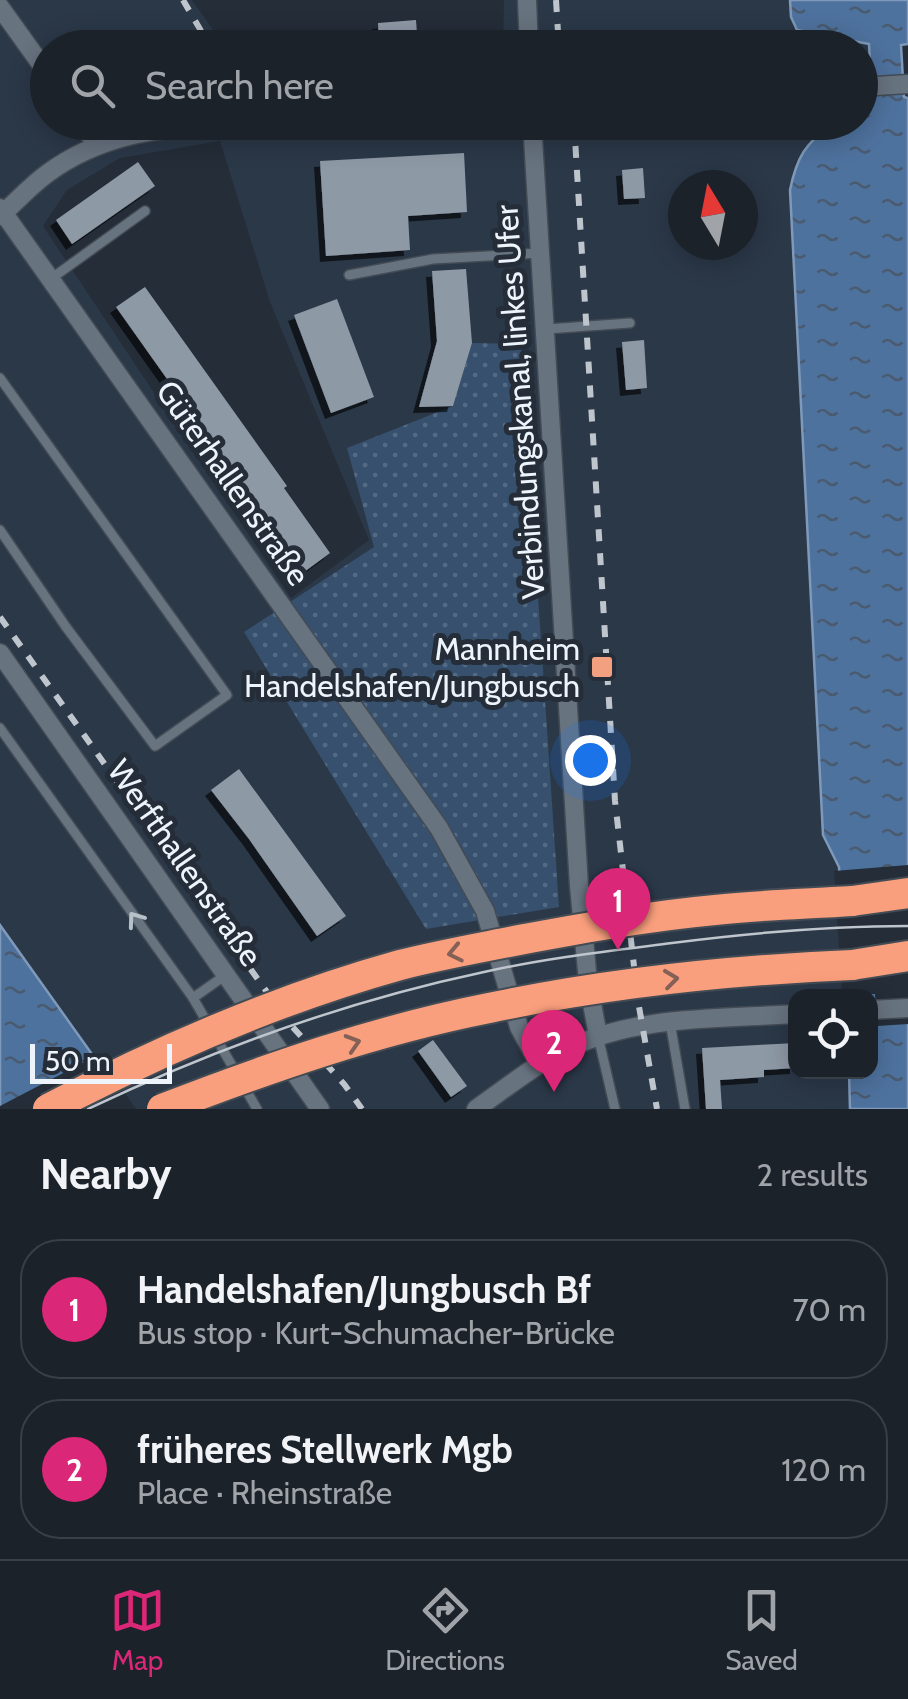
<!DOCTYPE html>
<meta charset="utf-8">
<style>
body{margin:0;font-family:Cabin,sans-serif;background:#282f36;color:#f1f3f6}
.controls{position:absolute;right:30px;bottom:30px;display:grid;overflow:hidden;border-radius:20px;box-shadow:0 5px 25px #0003}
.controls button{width:90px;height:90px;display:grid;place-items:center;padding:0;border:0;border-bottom:2px solid #393f47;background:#1b222a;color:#f1f3f6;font:50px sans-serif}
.compass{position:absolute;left:668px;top:170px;width:90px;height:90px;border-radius:50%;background:#1b222a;box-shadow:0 5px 25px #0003;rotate:350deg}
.scale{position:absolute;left:30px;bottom:25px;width:142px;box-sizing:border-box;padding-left:10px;border:5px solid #eef4fb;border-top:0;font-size:28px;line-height:35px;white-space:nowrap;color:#eef4fb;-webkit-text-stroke:8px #242d38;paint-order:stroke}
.you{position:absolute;left:590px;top:760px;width:35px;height:35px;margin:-25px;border:8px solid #fff;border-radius:50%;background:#1a73e8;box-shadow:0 0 0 15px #1a73e833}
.badge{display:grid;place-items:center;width:65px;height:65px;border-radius:50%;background:#db2777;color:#fff;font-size:32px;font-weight:700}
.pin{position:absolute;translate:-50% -82px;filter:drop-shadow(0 2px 5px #0008)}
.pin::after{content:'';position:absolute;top:52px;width:35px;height:30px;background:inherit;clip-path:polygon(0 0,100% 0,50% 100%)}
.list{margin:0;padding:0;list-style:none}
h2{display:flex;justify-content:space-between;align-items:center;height:130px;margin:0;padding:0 40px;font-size:42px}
h2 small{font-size:32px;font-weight:400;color:#a0a4a8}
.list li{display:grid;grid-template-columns:65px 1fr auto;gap:30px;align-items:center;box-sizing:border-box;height:140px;margin:0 20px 20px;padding:0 20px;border:2px solid #393f47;border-radius:40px}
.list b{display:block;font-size:38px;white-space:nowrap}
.list p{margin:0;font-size:32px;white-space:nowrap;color:#a0a4a8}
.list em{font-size:32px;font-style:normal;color:#a0a4a8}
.icon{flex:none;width:55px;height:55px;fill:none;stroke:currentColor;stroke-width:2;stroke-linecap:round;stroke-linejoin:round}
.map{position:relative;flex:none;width:908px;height:1109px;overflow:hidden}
.search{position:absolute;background:#1b222a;box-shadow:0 5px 25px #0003;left:30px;right:30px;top:30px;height:110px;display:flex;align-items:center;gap:25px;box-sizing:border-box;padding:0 35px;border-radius:55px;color:#a0a4a8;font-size:38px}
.sheet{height:450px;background:#1b222a}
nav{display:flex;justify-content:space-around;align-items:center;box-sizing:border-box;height:140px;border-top:2px solid #393f47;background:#1b222a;font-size:28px;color:#a0a4a8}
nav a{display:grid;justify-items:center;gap:5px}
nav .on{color:#db2777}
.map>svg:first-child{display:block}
.built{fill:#2b3848;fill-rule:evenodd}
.grass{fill:url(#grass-dots)}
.water{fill:url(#water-ripples);stroke:#7e99ba;stroke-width:2.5}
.pier{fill:#242d38}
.building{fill:#8e99a6;filter:url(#shadow)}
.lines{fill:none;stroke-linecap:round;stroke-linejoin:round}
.lane-casing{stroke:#434b54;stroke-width:12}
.street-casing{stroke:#434b54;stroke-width:21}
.highway-casing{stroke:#434b54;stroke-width:34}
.lane{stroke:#687380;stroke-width:9}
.street{stroke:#687380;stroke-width:18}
.highway{stroke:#fa9f7d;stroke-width:30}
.tram{stroke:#bec5cd;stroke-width:2.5}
.rail{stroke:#bec5cd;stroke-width:6;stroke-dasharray:12 12;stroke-linecap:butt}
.highway-bridge-casing{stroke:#434b54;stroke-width:34;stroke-linecap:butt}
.highway-bridge{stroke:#fa9f7d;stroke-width:30}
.oneway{stroke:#b8c0ca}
.oneway2{stroke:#846057}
.poi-dot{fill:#f3a081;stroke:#242d38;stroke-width:4}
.labels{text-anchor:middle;stroke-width:10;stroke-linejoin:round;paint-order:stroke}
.street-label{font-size:32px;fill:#eef4fb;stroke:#242d38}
.poi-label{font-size:32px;fill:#eef4fb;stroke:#242d38;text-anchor:end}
</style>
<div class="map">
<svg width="908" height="1109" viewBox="0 0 908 1109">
<defs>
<pattern id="grass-dots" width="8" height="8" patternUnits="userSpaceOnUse" patternTransform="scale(2.5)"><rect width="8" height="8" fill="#36506e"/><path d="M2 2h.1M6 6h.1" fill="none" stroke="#536a84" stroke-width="1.8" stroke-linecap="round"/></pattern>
<pattern id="water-ripples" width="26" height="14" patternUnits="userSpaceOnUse" patternTransform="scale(2.5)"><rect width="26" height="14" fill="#4e729e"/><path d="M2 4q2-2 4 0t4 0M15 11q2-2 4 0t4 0" fill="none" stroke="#4a5b70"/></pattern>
<filter id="shadow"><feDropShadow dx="-6" dy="6" stdDeviation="0" flood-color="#0009"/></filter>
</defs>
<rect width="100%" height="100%" fill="#242d38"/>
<g class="built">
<path d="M0,0H192L225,47L48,48V122L832,123L809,142L796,162L790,190L823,835L839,867L847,996H796V1072H849L850,1109H131L0,925ZM220,141L270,302L369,540L291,598L43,226L67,190L120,158ZM683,185H743V245H683Z"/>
<polygon points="504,0 790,0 791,17 814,34 869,43 872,100 861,101 860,48 503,48"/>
</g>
<polygon class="grass" points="472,343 521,344 559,907 426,929 244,632 374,547 347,448 453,406"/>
<g class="water">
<path d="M790,0H908V44L901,45L904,97L908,98V1109H850L849,1072H870V996H847L839,867L823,835L790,190C797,156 805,145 832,123L860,122L861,101L872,100L869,44L797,30L791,17Z"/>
<polygon points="0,925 131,1109 0,1109"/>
</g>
<g class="pier">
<polygon points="908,865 908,1024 877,1026 875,994 842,994 834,871"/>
<polygon points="98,1055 136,1109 0,1109 0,1106"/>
</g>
<g class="building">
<polygon points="416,20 418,48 379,48 378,23"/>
<polygon points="464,153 467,212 408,216 410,250 326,256 320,161"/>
<polygon points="138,162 155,186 72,244 56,220"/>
<polygon points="643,168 645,198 624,199 622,170"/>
<polygon points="466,269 472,343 453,406 419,407 437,341 432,271"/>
<polygon points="145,287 287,486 284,488 330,553 304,572 116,307"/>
<polygon points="337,299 374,397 331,413 294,315"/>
<polygon points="644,340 647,388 626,390 622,342"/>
<polygon points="239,769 346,916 317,936 249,839 211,790"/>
<polygon points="433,1040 467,1086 451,1097 418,1051"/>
<polygon points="796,1043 796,1068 764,1070 764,1077 720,1080 722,1109 706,1109 702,1048"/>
</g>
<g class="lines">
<defs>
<g id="lane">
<polyline points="349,275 433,259 540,253"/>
<polyline points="52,278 145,211"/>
<polyline points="547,329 630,323"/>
<polyline points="0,378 227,695 155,746 66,627 0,530"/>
<polyline points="0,728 193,998 257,1109"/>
<polyline points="193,998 227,974"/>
<polyline points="670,1022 685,1109"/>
<polyline points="598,1036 615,1109"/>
</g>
<g id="street">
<polyline points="527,0 529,48"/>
<polyline points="0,7 48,74"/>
<polyline points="860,87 908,84"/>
<polyline points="81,122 97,145"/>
<polyline points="532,122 579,886 588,982 598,1036"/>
<polyline points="0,208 439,828 485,911 519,1027 539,1064"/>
<path d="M0,216C16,202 30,186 48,173C101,134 158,129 221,122"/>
<polyline points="0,653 320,1109"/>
<polyline points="870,1010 908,1008"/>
<path d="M476,1109C506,1088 534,1065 567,1049C637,1015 719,1019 796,1014"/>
</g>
<g id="highway">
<polyline points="852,901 908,893"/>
<polyline points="852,965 908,956"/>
</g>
</defs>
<use href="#lane" class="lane-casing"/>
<use href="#street" class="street-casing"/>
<use href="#highway" class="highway-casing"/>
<use href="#lane" class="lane"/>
<use href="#street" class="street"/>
<use href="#highway" class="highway"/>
<path class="tram" d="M88,1109C214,1049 347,1001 484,972C546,958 609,951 672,943C750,933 829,926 908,926"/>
<g class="rail">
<polyline points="183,0 211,48"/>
<polyline points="556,0 559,48"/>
<polyline points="574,122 615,801 638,1001 657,1109"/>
<polyline points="0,617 289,1023 344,1084 362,1109"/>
</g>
<defs>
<g id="highway-bridge">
<path d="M48,1109C160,1050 278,999 400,965C439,955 479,948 519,940C584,928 649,916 715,910C760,905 806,904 852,901"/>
<path d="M162,1109C268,1068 377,1030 489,1008C608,983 730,970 852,965"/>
</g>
</defs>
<use href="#highway-bridge" class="highway-bridge-casing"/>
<use href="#highway-bridge" class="highway-bridge"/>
</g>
<defs><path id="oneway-chevron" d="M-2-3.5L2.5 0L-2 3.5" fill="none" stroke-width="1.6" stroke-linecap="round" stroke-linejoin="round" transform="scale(2.5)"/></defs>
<use class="oneway" href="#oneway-chevron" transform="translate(135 919) rotate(-126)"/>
<g class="oneway2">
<use href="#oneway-chevron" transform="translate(455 953) rotate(168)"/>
<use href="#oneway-chevron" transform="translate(671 979) rotate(-7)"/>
<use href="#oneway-chevron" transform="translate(353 1043) rotate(-17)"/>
</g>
<rect class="poi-dot" x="590" y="655" width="24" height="24" rx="5"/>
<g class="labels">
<g class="street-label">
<text transform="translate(520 402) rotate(-94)" y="11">Verbindungskanal, linkes Ufer</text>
<text transform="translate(233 483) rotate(55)" y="11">Güterhallenstraße</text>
<text transform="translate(185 863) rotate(55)" y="11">Werfthallenstraße</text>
</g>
<g class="poi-label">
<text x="580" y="660">Mannheim<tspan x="580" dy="37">Handelshafen/Jungbusch</tspan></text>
</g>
</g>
</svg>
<div class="controls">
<button><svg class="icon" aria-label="locate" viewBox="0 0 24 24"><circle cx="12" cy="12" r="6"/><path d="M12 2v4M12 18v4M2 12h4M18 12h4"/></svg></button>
</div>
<svg class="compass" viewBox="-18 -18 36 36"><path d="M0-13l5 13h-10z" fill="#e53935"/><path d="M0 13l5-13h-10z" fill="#a0a4a8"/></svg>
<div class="scale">50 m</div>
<div class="you"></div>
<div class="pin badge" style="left:618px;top:950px">1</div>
<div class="pin badge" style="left:554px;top:1092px">2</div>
<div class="search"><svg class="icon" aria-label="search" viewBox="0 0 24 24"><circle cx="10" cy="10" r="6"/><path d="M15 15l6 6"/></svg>Search here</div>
</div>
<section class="sheet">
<h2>Nearby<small>2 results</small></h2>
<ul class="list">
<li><span class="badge">1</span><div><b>Handelshafen/Jungbusch Bf</b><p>Bus stop · Kurt-Schumacher-Brücke</p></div><em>70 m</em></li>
<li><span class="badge">2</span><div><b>früheres Stellwerk Mgb</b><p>Place · Rheinstraße</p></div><em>120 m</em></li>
</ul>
</section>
<nav>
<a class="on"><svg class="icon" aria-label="map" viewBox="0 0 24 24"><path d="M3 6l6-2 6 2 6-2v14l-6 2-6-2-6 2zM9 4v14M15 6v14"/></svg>Map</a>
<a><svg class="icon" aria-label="directions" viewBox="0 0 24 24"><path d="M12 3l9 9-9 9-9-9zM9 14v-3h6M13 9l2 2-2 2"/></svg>Directions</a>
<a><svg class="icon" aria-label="saved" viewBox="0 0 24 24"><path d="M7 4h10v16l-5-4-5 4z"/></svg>Saved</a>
</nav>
